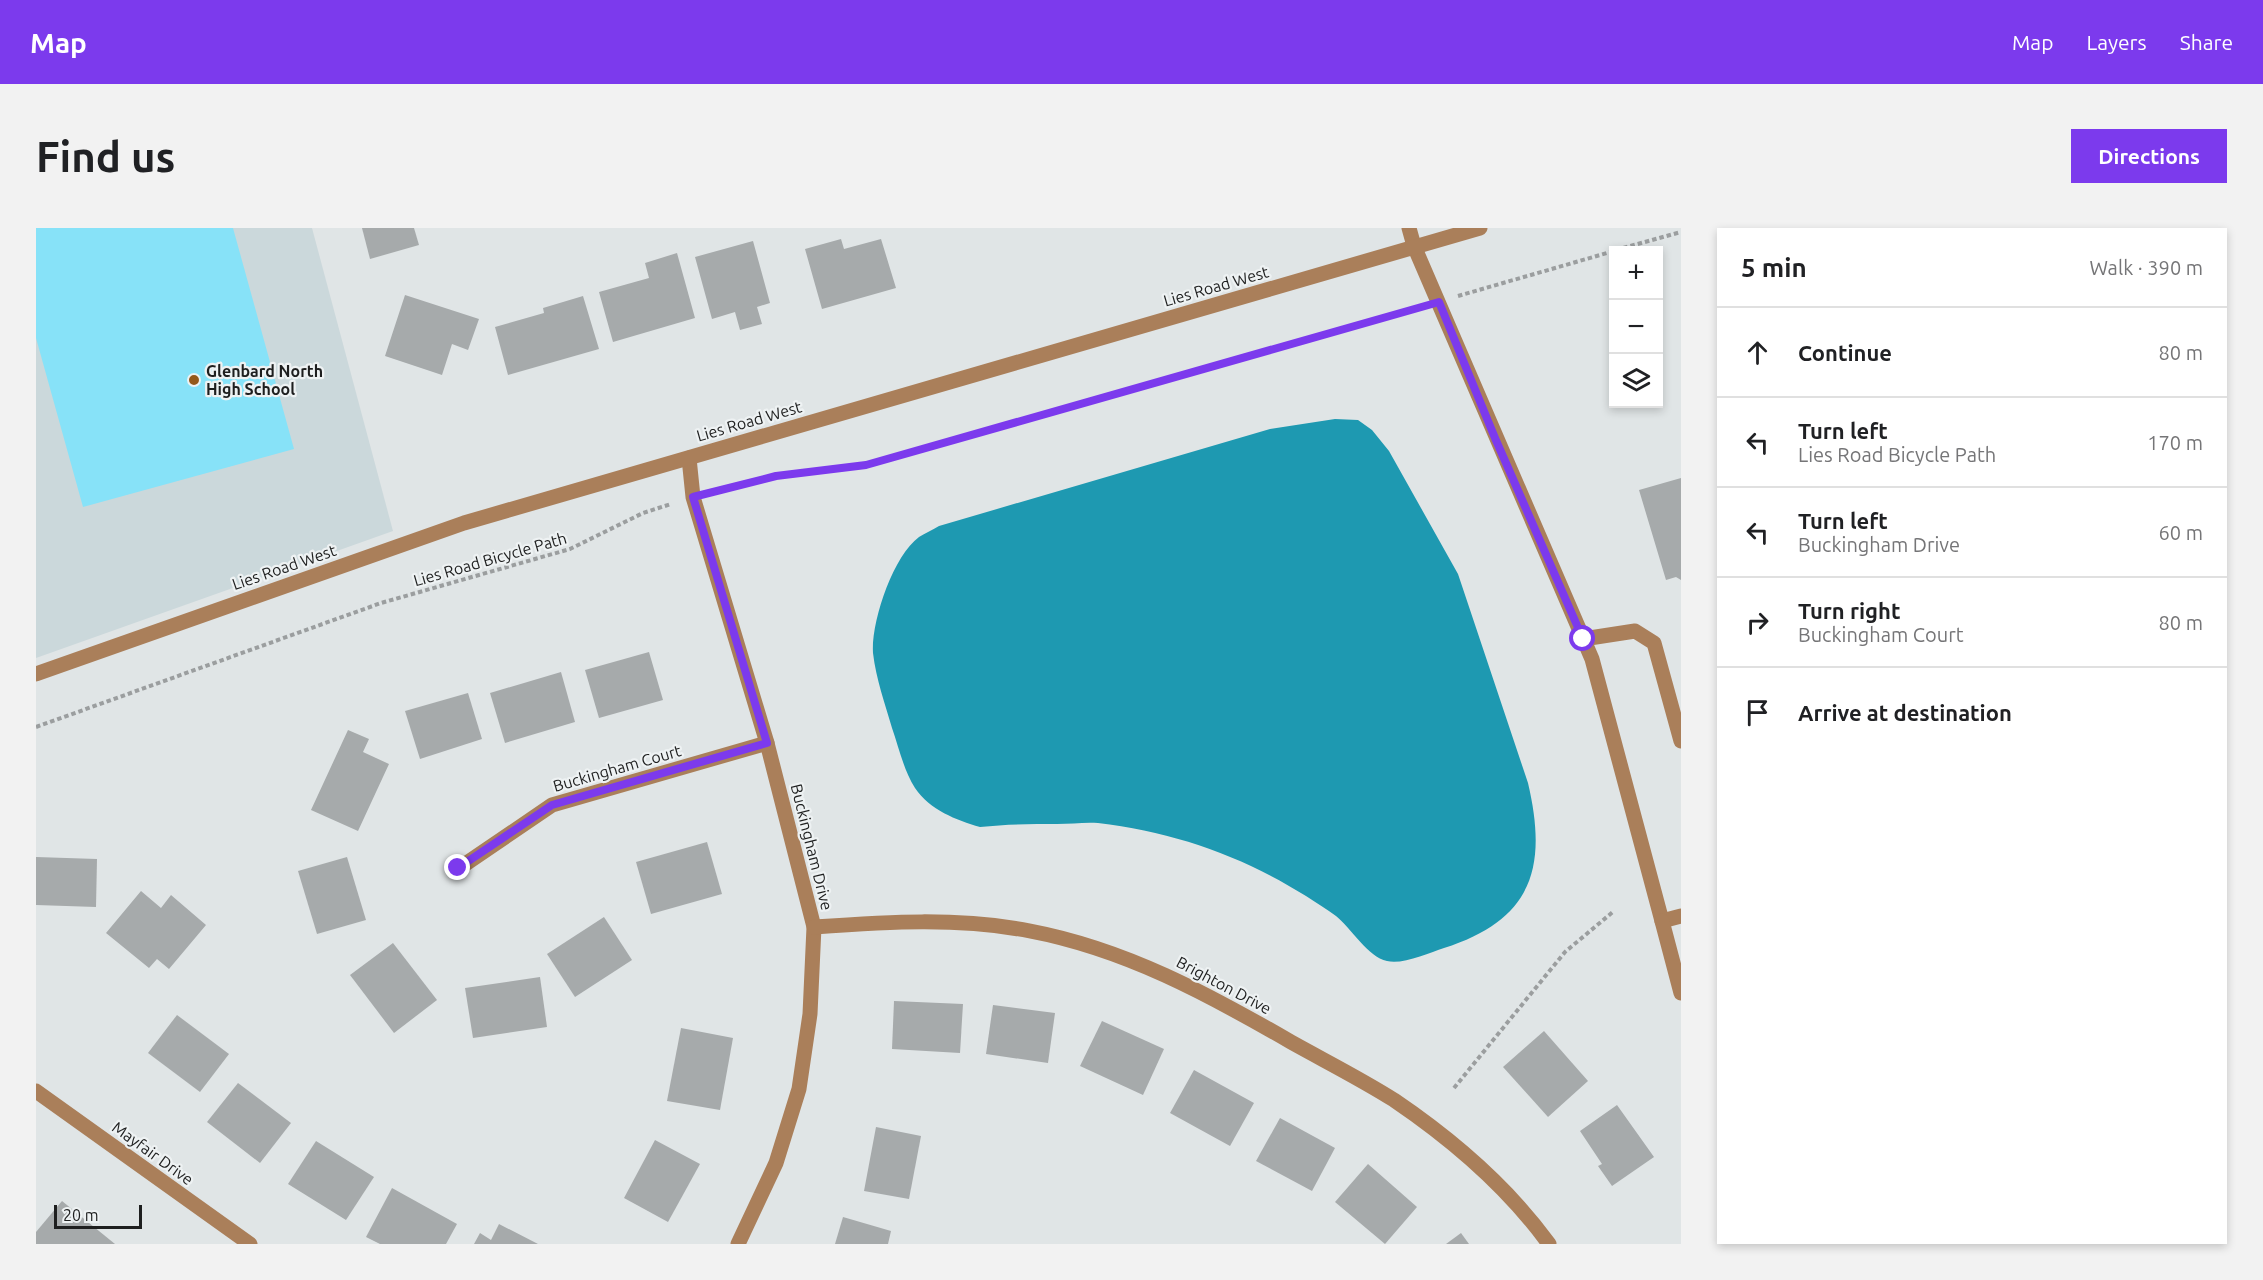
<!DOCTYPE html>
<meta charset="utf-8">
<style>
body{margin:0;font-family:Ubuntu,sans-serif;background:#f2f2f2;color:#202124}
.controls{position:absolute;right:18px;top:18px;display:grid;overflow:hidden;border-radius:0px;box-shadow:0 3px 9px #0003}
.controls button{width:54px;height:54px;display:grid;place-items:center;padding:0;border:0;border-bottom:2px solid #e0e0e0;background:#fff;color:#202124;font:30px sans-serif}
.scale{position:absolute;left:18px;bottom:15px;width:88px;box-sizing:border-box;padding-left:6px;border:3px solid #1e1f1f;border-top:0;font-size:16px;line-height:21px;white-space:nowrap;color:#1e1f1f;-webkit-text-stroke:4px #eef2f3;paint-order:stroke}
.stop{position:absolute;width:18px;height:18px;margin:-14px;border:4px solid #7c3aed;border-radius:50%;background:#fff}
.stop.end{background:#7c3aed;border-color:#fff;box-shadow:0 2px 6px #0008}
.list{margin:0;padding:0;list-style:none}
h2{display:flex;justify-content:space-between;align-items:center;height:78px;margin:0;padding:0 24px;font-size:26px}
h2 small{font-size:20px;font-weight:400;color:#757577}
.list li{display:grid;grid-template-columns:39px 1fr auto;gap:18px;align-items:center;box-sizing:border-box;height:90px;padding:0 24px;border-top:2px solid #e0e0e0}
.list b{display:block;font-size:22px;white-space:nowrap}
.list p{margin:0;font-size:20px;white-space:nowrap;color:#757577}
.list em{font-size:20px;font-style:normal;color:#757577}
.icon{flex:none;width:33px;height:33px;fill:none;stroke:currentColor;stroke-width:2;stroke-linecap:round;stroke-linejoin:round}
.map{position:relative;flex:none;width:1645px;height:1016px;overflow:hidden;border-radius:0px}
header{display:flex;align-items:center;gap:36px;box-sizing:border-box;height:84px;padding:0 30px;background:#7c3aed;color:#fff}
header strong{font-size:28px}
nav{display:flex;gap:33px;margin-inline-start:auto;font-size:21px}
.intro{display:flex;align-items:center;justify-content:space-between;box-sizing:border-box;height:144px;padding:0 36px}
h1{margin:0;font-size:42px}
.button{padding:15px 27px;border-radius:0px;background:#7c3aed;color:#fff;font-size:21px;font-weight:700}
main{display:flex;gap:36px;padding:0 36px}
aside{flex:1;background:#fff;border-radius:0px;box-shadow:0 3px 9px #0003}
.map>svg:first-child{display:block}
.built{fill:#cbd8db}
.green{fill:#87e2f8}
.water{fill:#1e99b1}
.building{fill:#a6aaab}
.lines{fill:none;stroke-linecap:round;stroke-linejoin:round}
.path{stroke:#9b9e9f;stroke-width:4;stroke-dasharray:4.5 3;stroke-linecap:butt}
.minor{stroke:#aa7f5a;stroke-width:15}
.route{stroke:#7c3aed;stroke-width:8}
.poi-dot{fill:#94581a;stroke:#eef2f3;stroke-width:2}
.labels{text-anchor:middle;stroke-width:4.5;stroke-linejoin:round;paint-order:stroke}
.street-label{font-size:16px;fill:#1e1f1f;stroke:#eef2f3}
.poi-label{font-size:16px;font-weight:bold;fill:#1e1f1f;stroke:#eef2f3;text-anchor:start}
</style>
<header>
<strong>Map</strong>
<nav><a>Map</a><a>Layers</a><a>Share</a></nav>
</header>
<div class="intro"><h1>Find us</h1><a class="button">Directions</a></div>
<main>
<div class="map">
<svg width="1645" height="1016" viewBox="0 0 1645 1016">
<rect width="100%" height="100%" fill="#e0e5e6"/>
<polygon class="built" points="0,0 276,0 357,303 0,430"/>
<polygon class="green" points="0,0 197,0 258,221 47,279 0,110"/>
<path class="water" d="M1299,191L1322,192L1336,202L1353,223L1422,346L1492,555C1512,640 1496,692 1408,720C1393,725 1366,737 1351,733C1332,729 1315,700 1300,688C1291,681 1280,675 1270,668C1206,628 1138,604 1062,595C1049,594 1035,596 1021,596C996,596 970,596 944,599C920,592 894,582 879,560C868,543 863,520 856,500C849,476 840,451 837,425C835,394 857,328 883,309C889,305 897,302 903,298L1234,201Z"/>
<g class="building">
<polygon points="326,0 378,0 383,17 334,31"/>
<polygon points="805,11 808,21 845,11 860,60 786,81 769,21"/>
<polygon points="717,13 734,75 721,79 726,96 704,102 699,84 676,91 659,29"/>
<polygon points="641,25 659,90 577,114 563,64 613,50 609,35"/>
<polygon points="369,67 443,91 432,122 416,116 406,147 349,128"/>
<polygon points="547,68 563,121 472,147 459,99 508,85 507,80"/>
<polygon points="1645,250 1645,352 1640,349 1630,352 1603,262"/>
<polygon points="613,424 627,472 563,490 549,442"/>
<polygon points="525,444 539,494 469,515 454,465"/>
<polygon points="432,465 446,511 384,531 369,483"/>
<polygon points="312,502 333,511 327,524 353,536 322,603 275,582"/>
<polygon points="671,614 686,666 615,686 600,634"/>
<polygon points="0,629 61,631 60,679 0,677"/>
<polygon points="311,629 330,692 281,706 262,643"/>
<polygon points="105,663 125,680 135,667 170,697 133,741 121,731 113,740 70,705"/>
<polygon points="568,689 596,732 539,769 511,726"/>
<polygon points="357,715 401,772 358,805 314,747"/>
<polygon points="504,749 511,799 437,810 429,760"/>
<polygon points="858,773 927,776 924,825 856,821"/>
<polygon points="957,777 1019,785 1012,835 950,826"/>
<polygon points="141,787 193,826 164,864 112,825"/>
<polygon points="1066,793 1128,821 1107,867 1044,838"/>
<polygon points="645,800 697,810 684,882 631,873"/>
<polygon points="1508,803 1552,853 1512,889 1467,839"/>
<polygon points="1158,842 1218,875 1194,918 1134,885"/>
<polygon points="202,855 255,895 224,935 171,894"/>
<polygon points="1581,877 1618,929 1576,958 1562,938 1566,936 1544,903"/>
<polygon points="1244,890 1299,920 1276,963 1220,933"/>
<polygon points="840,899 885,908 873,971 828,963"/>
<polygon points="619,912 664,936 632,994 588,970"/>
<polygon points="280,913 338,949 310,992 252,956"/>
<polygon points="1332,936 1381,979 1349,1016 1299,974"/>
<polygon points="356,960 421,996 410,1016 344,1016 330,1009"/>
<polygon points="26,973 79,1016 0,1016 0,1004"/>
<polygon points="807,989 855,1003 852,1016 799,1016"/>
<polygon points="463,996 502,1016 438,1016 444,1005 455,1012"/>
<polygon points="1425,1005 1433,1016 1410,1016"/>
</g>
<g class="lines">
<g class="path">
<polyline points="1580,22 1645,4"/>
<polyline points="1422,68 1578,23"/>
<polyline points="677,264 740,248 830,237 1380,80"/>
<polyline points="0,499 345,375 534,321 607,285 635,276"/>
<polyline points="1418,860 1529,724 1578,683"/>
</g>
<g class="minor">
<polyline points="1373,0 1378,18 1556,431 1626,693 1645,688"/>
<polyline points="653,230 657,269 731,515 778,699 774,786 763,861 740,935 702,1016"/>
<polyline points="1547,411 1599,403 1618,415 1645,513"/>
<polyline points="0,446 428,295 1444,0"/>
<polyline points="422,641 516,577 731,515"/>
<polyline points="1626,693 1645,765"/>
<path d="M778,699C850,694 922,689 994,703C1089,721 1172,766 1255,814C1289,833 1325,851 1358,872C1417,912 1471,958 1513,1016"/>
<polyline points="0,863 214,1016"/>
</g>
</g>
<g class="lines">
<polyline class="route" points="422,640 516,577 731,515 657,269 740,248 830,237 1403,74 1459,210 1547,411"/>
</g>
<circle class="poi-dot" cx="158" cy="152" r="6"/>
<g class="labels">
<g class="street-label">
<text transform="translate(1180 58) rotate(-16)" y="6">Lies Road West</text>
<text transform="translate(713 193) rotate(-16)" y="6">Lies Road West</text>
<text transform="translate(454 331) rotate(-16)" y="6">Lies Road Bicycle Path</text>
<text transform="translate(248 339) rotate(-19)" y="6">Lies Road West</text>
<text transform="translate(581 540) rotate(-16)" y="6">Buckingham Court</text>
<text transform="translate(776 619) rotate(76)" y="6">Buckingham Drive</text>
<text transform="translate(1188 757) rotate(28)" y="6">Brighton Drive</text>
<text transform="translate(117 925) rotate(36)" y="6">Mayfair Drive</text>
</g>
<g class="poi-label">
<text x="170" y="149">Glenbard North<tspan x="170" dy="18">High School</tspan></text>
</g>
</g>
</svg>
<div class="controls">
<button>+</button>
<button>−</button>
<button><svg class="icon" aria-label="layers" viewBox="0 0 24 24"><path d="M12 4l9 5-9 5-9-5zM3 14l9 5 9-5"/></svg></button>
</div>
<div class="scale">20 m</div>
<div class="stop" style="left:1547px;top:411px"></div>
<div class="stop end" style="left:422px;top:640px"></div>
</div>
<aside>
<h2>5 min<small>Walk · 390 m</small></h2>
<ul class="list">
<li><svg class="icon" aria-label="ahead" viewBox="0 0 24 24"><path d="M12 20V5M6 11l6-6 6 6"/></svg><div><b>Continue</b></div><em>80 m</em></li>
<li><svg class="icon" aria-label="left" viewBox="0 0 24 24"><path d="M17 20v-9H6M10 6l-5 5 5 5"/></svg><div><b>Turn left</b><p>Lies Road Bicycle Path</p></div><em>170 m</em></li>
<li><svg class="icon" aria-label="left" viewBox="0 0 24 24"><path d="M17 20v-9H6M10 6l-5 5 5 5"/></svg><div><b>Turn left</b><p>Buckingham Drive</p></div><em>60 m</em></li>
<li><svg class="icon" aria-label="right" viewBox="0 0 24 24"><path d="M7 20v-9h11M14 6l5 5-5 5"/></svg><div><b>Turn right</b><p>Buckingham Court</p></div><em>80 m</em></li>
<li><svg class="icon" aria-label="arrive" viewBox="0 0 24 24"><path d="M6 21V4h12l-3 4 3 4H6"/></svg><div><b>Arrive at destination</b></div></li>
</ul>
</aside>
</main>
